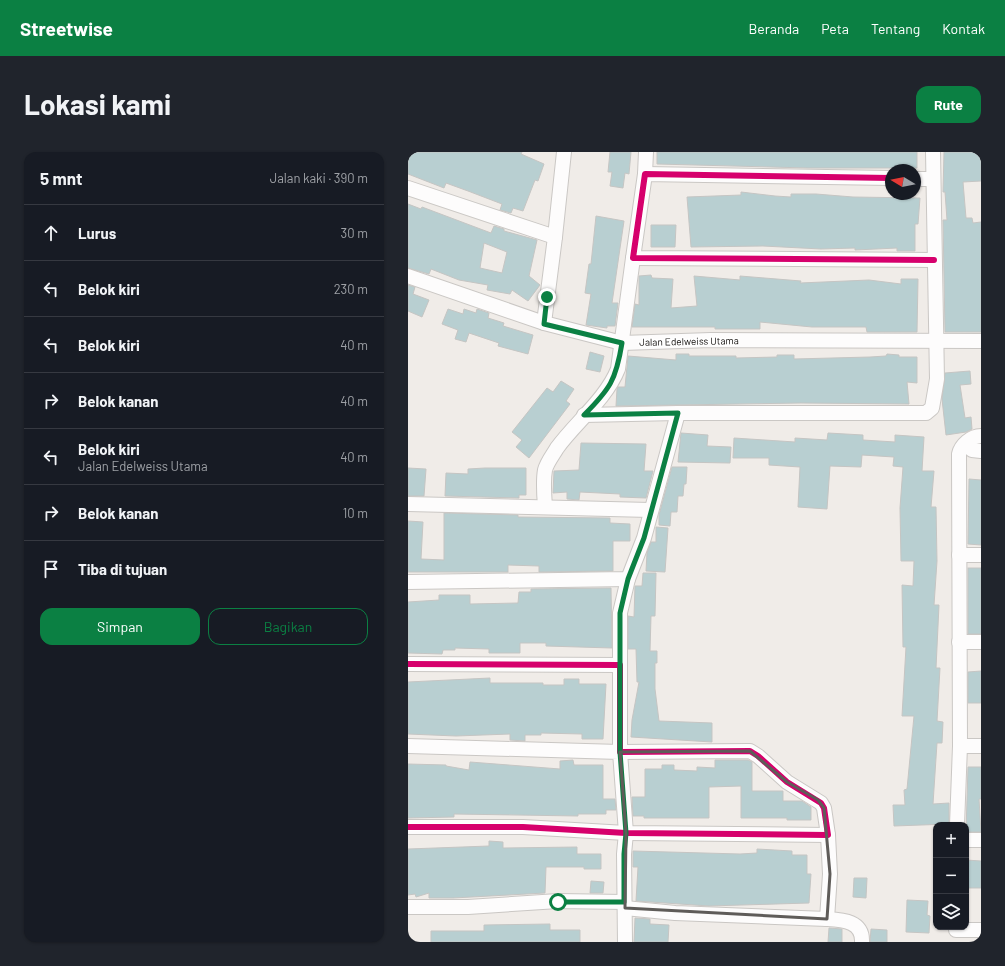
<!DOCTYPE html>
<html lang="id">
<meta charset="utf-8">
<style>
body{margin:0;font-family:Barlow,sans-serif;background:#20242c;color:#f1f3f6}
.controls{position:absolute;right:12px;bottom:12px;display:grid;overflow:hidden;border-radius:8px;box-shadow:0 1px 3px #0004}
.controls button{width:36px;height:36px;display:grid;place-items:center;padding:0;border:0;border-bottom:1px solid #363941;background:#171b24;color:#f1f3f6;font:20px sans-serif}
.compass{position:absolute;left:477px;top:12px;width:36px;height:36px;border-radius:50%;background:#171b24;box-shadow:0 1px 3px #0004;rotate:280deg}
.stop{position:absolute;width:12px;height:12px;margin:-9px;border:3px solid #0b8043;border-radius:50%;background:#fff}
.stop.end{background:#0b8043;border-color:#fff;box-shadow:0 1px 4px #0008}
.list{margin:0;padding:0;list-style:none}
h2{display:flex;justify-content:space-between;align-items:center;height:52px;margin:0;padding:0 16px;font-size:17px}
h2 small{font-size:13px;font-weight:400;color:#9ea1a6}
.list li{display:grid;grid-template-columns:26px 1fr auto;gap:12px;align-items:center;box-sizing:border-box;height:56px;padding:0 16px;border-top:1px solid #363941}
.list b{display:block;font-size:15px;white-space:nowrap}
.list p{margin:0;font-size:13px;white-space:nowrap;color:#9ea1a6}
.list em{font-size:13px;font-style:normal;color:#9ea1a6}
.actions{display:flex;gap:8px;padding:12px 16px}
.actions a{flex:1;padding:9px 0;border:1px solid #0b8043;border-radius:12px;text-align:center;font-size:14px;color:#0b8043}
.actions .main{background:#0b8043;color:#fff}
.icon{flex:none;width:22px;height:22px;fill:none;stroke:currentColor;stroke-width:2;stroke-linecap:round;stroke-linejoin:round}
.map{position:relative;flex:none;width:573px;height:790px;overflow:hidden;border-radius:12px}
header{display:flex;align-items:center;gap:24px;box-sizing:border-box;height:56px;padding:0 20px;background:#0b8043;color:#fff}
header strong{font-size:19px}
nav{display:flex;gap:22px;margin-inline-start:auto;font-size:14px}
.intro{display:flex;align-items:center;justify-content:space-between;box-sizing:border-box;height:96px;padding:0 24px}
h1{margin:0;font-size:28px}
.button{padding:10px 18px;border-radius:12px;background:#0b8043;color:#fff;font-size:14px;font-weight:700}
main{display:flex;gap:24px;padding:0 24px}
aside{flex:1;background:#171b24;border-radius:12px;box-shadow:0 1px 3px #0004}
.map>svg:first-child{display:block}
.building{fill:#b8cfd1;stroke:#c5c5c3;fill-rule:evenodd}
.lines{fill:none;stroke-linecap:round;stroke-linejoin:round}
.street-casing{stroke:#cac7c4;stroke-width:16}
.street{stroke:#fdfcfc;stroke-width:14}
.cycleway-casing{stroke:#fff;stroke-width:8}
.cycleway{stroke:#d6006c;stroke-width:6}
.route{stroke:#0b8043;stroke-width:5}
.marked{fill:none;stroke:#5f5c59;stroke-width:3;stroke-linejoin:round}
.labels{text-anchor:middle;stroke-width:3;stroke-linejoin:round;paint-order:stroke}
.street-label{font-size:10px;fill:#110e0c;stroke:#fff}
</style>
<header>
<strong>Streetwise</strong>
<nav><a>Beranda</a><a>Peta</a><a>Tentang</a><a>Kontak</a></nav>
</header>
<div class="intro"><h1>Lokasi kami</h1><a class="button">Rute</a></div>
<main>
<aside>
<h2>5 mnt<small>Jalan kaki · 390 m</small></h2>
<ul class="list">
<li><svg class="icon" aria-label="ahead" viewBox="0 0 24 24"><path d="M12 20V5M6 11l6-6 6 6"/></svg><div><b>Lurus</b></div><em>30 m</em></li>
<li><svg class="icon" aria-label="left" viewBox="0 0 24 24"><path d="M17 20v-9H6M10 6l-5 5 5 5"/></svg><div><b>Belok kiri</b></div><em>230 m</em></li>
<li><svg class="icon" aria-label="left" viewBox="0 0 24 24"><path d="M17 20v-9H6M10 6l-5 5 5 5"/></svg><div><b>Belok kiri</b></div><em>40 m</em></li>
<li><svg class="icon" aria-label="right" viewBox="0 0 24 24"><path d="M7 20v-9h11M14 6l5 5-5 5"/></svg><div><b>Belok kanan</b></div><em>40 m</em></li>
<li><svg class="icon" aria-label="left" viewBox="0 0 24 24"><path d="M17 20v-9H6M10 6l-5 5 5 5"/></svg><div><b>Belok kiri</b><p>Jalan Edelweiss Utama</p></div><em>40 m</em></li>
<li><svg class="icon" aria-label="right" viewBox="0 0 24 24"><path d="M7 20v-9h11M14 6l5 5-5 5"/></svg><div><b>Belok kanan</b></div><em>10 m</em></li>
<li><svg class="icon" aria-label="arrive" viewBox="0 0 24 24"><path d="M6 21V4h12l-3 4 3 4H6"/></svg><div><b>Tiba di tujuan</b></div></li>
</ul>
<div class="actions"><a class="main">Simpan</a><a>Bagikan</a></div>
</aside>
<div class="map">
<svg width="573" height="790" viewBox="0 0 573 790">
<rect width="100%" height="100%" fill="#f0ece8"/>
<g class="building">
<polygon points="0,0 114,0 113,2 136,12 130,29 127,28 115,59 105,56 103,61 92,58 94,52 60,39 38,31 36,36 0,22"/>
<polygon points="202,0 223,0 221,22 217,21 215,36 202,34 204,20 200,20"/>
<polygon points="249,0 509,0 509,16 400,16 249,12"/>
<polygon points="536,0 573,0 573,29 555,30 558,66 564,66 565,71 573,70 573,180 537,180 535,68 539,68 537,40 535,40"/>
<polygon points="333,40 367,44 383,45 383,42 408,42 445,45 512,46 510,72 507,72 507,99 489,99 489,96 447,98 447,96 413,97 355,94 283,95 279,45 333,43"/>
<path d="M0,52L13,57L14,55L83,81L86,74L96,77V79L129,88L121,124L132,133L120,149L104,138L102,142L79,138L80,133L51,128L23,117L21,122L0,116ZM76,91L99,100L94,121L72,116Z"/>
<polygon points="188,64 216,69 204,151 210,151 207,174 199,174 199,176 178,173 183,142 177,141 181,112 183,112"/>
<polygon points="243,73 268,73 267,95 243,95"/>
<polygon points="243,123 244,126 265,127 263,156 289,154 286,124 332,128 332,124 393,129 392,131 461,128 493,132 493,127 510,127 509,180 459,180 458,175 404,175 352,170 352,177 307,177 307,175 224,175 227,152 231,153 231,124"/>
<polygon points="0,133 7,135 5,142 21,148 14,165 0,159"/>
<polygon points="40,157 55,162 56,157 68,161 69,157 81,161 80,166 96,171 95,174 125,183 120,202 90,194 91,191 61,181 58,190 47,187 50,178 34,172"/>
<polygon points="182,200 196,204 192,220 178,217"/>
<polygon points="268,202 281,202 281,204 328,204 328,206 369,205 369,203 386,203 386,207 462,205 478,204 479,202 491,203 491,205 509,205 509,231 499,230 501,252 393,251 208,254 209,237 210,235 217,235 220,204 268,208"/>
<polygon points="562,219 563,232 552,233 557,266 563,265 564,277 558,280 538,283 534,247 537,221"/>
<polygon points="153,229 166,237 158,249 162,252 121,306 108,295 114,288 104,280 139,236 145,240"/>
<polygon points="273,281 300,283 299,294 323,295 322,311 270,310"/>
<polygon points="420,281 455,283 455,288 487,290 487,283 516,285 514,319 526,319 523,355 528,355 529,409 526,453 531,453 528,516 532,516 529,569 535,570 534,591 529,591 525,652 541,651 541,672 486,674 485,653 497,653 496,638 499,637 506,564 494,564 498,495 495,495 494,433 505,434 506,409 493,409 492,356 495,315 485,314 486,305 454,303 453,315 422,314 419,357 390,355 392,315 361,313 361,306 325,306 326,286 387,290 387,286 419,288"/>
<polygon points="173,291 238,292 236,319 245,319 238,346 212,345 212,342 172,340 171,348 159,347 159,340 145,341 146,319 171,318"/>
<polygon points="264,315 279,315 278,332 276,332 275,344 270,344 269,360 263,360 262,374 251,373 251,363"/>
<polygon points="0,316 18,317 16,344 0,344"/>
<polygon points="77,316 118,316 118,343 111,343 111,346 37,344 38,321 60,322 60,317"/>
<polygon points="561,327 573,328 573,393 560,392"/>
<polygon points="36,361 110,363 110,365 202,366 202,371 222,372 222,389 205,389 205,419 131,420 131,414 100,413 100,420 0,420 0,369 15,370 13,407 36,408"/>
<polygon points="248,375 260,376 257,420 238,419 239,401 243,390 248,390"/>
<rect x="560" y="416" width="13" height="66"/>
<polygon points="235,421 248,421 247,464 243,464 242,499 249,499 249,511 247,511 247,537 251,569 304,571 304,590 223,585 224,568 231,530 229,530 228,497 220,497 220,464 226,465 227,434 234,434"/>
<polygon points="203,436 204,496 138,494 138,491 112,491 112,501 81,501 81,497 47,496 47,498 35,498 34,502 0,501 0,450 31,448 31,443 62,443 62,452 110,451 111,440 123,440 123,437"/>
<polygon points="573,519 573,551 560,551 560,520"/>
<polygon points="82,526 82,531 135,531 135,533 156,533 156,527 171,527 171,532 198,532 195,587 174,587 174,582 133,581 133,583 117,583 117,589 102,588 102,582 48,584 0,582 0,530"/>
<polygon points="165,608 166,613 195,613 195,647 207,647 208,658 198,658 198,662 170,662 170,664 46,662 46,665 0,666 0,612 38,613 38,614 61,618 62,610 152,617 152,609"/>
<polygon points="307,608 340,608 344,610 344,639 375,639 375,649 394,649 403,655 403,668 379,668 379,666 333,666 333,634 301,635 301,666 236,666 236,664 225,664 224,645 237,645 237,617 254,617 254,613 266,613 266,618 289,619 289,615 307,616"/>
<polygon points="560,615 573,615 573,647 571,647 573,680 558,680"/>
<polygon points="81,689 95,690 95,696 169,695 169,702 193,702 193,717 176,717 176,715 138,715 137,741 45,746 21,746 21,741 8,745 7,742 0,743 0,697 81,694"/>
<polygon points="349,697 384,699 384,703 399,703 399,722 403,722 401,751 301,754 228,749 230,715 225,715 225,699 332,702 349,701"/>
<polygon points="558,708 573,709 573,736 558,736"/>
<polygon points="446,726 459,726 458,746 445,745"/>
<polygon points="183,729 196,730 195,741 182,741"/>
<polygon points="499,748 520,749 519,763 522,764 521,781 498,780"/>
<polygon points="227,766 242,767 242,772 261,773 260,790 226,790"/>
<polygon points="142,772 142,778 172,778 172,790 23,790 23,779 76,779 76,773"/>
<polygon points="421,776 434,777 434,790 420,790"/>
<polygon points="463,777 479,778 479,790 462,790"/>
</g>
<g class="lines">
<defs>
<g id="street">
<polyline points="237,22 238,0"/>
<polyline points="483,26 237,22 225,106 526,108"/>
<polyline points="507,27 525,27"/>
<polyline points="0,36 147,85"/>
<polyline points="0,124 136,171 214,191 303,188 573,189"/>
<polyline points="136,171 147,85 156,0"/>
<polyline points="176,263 270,261 518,261 524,256 529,227 525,0"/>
<polyline points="558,292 564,298 573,299"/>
<polyline points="0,352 242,358"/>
<path d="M137,354C136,342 135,329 137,318C139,310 145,303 149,296C168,270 198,247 210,217L225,106"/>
<polyline points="551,403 573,403"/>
<polyline points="0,430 220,427 236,386 270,261"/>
<polyline points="551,490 573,490"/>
<polyline points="0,512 212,513 212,600 342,599 350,604 379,630 413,651 416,656 420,683 218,681 115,675 0,675"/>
<polyline points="212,513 212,461 220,427"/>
<polyline points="0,594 212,600 218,681 216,702 217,790"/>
<polyline points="552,594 573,594"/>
<path d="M549,673L552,594L551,302C553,293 563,284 573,284"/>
<polyline points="558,688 573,688"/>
<polyline points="0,755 60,755 150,749 216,750"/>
<polyline points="217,756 267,761 419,767 422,722 420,683"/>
<path d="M419,767C435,768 455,769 454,790"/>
<polyline points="548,778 573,778"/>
</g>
</defs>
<use href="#street" class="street-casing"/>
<use href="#street" class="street"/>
<defs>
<g id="cycleway">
<polyline points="483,26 237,22 225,106 526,108"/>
<polyline points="0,512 212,513 212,600 342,599 350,604 379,630 413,651 416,656 420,683 218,681 115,675 0,675"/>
</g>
</defs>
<use href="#cycleway" class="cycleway-casing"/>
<use href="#cycleway" class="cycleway"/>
</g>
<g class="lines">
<path class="route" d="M139,145L136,172L214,191C208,228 202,237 176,263L270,261L236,386L220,427L212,461V600L218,681L216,702V750H150"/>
</g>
<path class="marked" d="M342,599L379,630L410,648L416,656L422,722L419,767L217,756L218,681L212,600Z"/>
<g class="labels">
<g class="street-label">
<text transform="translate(281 189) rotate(-1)" y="4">Jalan Edelweiss Utama</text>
</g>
</g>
</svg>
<div class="controls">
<button>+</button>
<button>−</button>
<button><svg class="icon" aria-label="layers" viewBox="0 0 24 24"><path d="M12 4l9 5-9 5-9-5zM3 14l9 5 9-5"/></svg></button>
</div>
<svg class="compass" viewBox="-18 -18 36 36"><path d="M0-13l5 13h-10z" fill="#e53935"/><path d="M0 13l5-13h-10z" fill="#9ea1a6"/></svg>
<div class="stop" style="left:150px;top:750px"></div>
<div class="stop end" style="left:139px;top:145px"></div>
</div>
</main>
